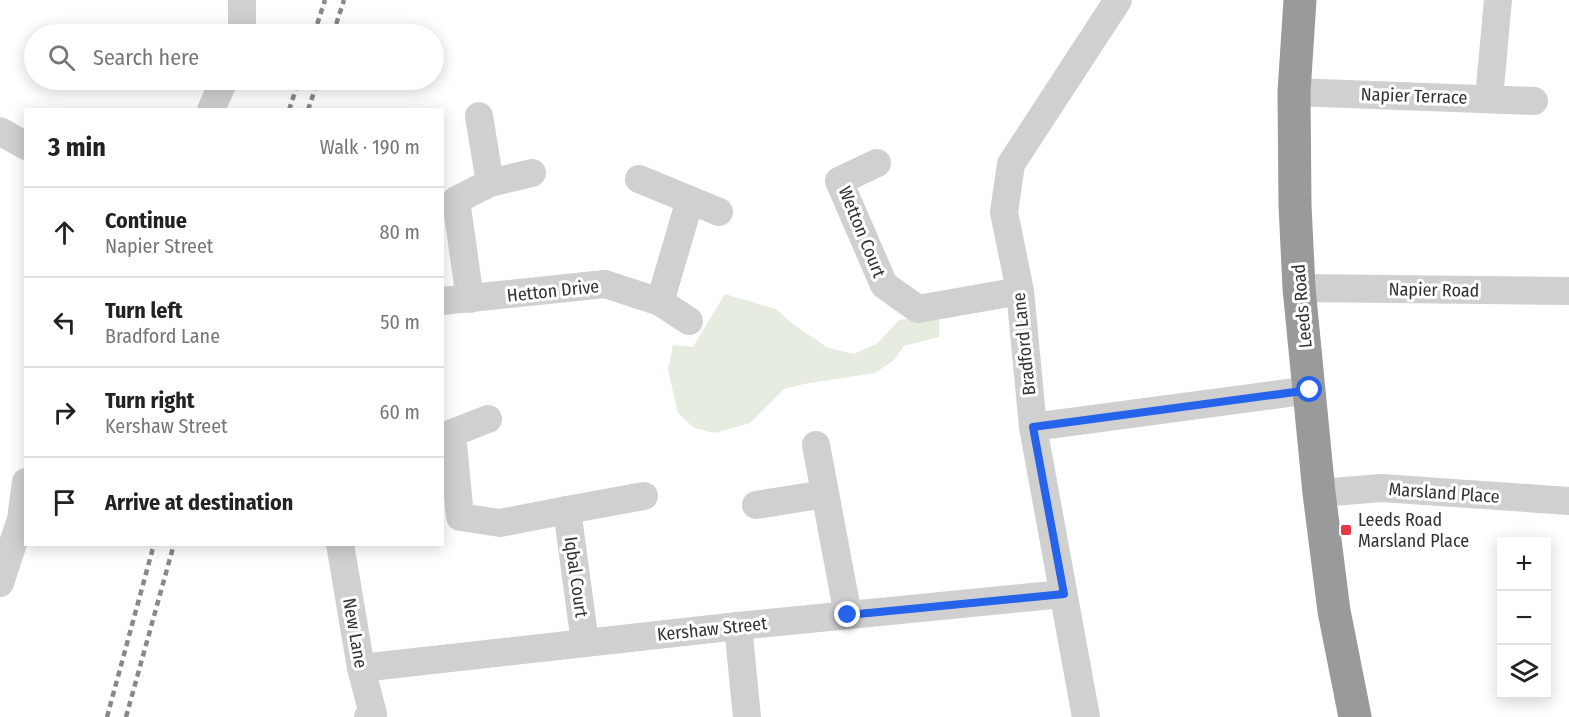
<!DOCTYPE html>
<meta charset="utf-8">
<style>
body{margin:0;font-family:"Fira Sans Condensed",sans-serif;background:#f6f6f6;color:#222}
.controls{position:absolute;right:18px;bottom:18px;display:grid;overflow:hidden;border-radius:0px;box-shadow:0 3px 15px #0003}
.controls button{width:54px;height:54px;display:grid;place-items:center;padding:0;border:0;border-bottom:2px solid #e0e0e0;background:#fff;color:#222;font:30px sans-serif}
.stop{position:absolute;width:18px;height:18px;margin:-14px;border:4px solid #2563eb;border-radius:50%;background:#fff}
.stop.end{background:#2563eb;border-color:#fff;box-shadow:0 2px 6px #0008}
.list{margin:0;padding:0;list-style:none}
h2{display:flex;justify-content:space-between;align-items:center;height:78px;margin:0;padding:0 24px;font-size:26px}
h2 small{font-size:20px;font-weight:400;color:#767676}
.list li{display:grid;grid-template-columns:39px 1fr auto;gap:18px;align-items:center;box-sizing:border-box;height:90px;padding:0 24px;border-top:2px solid #e0e0e0}
.list b{display:block;font-size:22px;white-space:nowrap}
.list p{margin:0;font-size:20px;white-space:nowrap;color:#767676}
.list em{font-size:20px;font-style:normal;color:#767676}
.icon{flex:none;width:33px;height:33px;fill:none;stroke:currentColor;stroke-width:2;stroke-linecap:round;stroke-linejoin:round}
.map{position:relative;flex:none;width:1569px;height:717px;overflow:hidden}
.search{position:absolute;background:#fff;box-shadow:0 3px 15px #0003;left:24px;top:24px;width:420px;height:66px;display:flex;align-items:center;gap:15px;box-sizing:border-box;padding:0 21px;border-radius:33px;color:#767676;font-size:22px}
.panel{position:absolute;background:#fff;box-shadow:0 3px 15px #0003;left:24px;top:108px;width:420px;height:438px;border-radius:0px}
.map>svg:first-child{display:block}
.green{fill:#e6ecdf}
.lines{fill:none;stroke-linecap:round;stroke-linejoin:round}
.street{stroke:#d0d0d0;stroke-width:28}
.highway{stroke:#9a9a9a;stroke-width:33}
.rail{stroke:#888;stroke-width:4.5;stroke-dasharray:6 4.5;stroke-linecap:butt}
.route{stroke:#2563eb;stroke-width:8}
.poi-dot{fill:#e63946;stroke:#fff;stroke-width:2}
.labels{text-anchor:middle;stroke-width:6;stroke-linejoin:round;paint-order:stroke}
.street-label{font-size:18px;fill:#333;stroke:#fff}
.poi-label{font-size:18px;fill:#333;stroke:#fff;text-anchor:start}
</style>
<div class="map">
<svg width="1569" height="717" viewBox="0 0 1569 717">
<rect width="100%" height="100%" fill="#fff"/>
<polygon class="green" points="725,294 776,309 793,324 828,348 854,354 878,343 899,320 939,316 939,337 904,346 894,360 875,373 804,384 784,389 750,423 715,433 694,428 678,413 668,370 673,345 693,347"/>
<g class="lines">
<g class="street">
<polyline points="242,34 242,0"/>
<polyline points="1294,92 1534,101"/>
<polyline points="1489,98 1498,0"/>
<polyline points="211,110 224,80"/>
<polyline points="479,116 490,183"/>
<polyline points="0,131 26,146"/>
<polyline points="877,163 839,181 884,285 918,309 1020,291"/>
<polyline points="639,179 719,212"/>
<polyline points="1299,288 1569,291"/>
<polyline points="470,299 456,200 490,183 532,173"/>
<polyline points="442,301 605,284 660,302 689,321"/>
<polyline points="660,302 690,200"/>
<polyline points="488,419 452,433 460,517 500,523 567,510 585,643"/>
<polyline points="1033,427 1310,390"/>
<polyline points="816,445 848,615"/>
<polyline points="1319,493 1382,488 1569,501"/>
<polyline points="756,505 825,494"/>
<polyline points="567,510 644,496"/>
<polyline points="340,544 361,668 373,714 368,717"/>
<polyline points="0,583 21,519 26,482"/>
<polyline points="738,626 747,717"/>
<polyline points="361,668 738,626 1063,594"/>
<polyline points="1086,717 1033,427 1020,291 1004,212 1011,164 1118,0"/>
</g>
<polyline class="highway" points="1300,0 1294,92 1295,205 1299,288 1319,493 1334,611 1355,717"/>
<g class="rail">
<polyline points="314,34 325,0"/>
<polyline points="333,34 344,0"/>
<polyline points="289,110 299,80"/>
<polyline points="308,110 318,80"/>
<polyline points="107,717 154,544"/>
<polyline points="126,717 174,544"/>
</g>
</g>
<g class="lines">
<polyline class="route" points="848,615 1064,594 1033,427 1310,390"/>
</g>
<rect class="poi-dot" x="1340" y="524" width="12" height="12" rx="3"/>
<g class="labels">
<g class="street-label">
<text transform="translate(1414 96) rotate(2)" y="6">Napier Terrace</text>
<text transform="translate(862 232) rotate(68)" y="6">Wetton Court</text>
<text transform="translate(1434 290) rotate(1)" y="6">Napier Road</text>
<text transform="translate(553 291) rotate(-6)" y="6">Hetton Drive</text>
<text transform="translate(1302 306) rotate(-95)" y="6">Leeds Road</text>
<text transform="translate(1024 344) rotate(-96)" y="6">Bradford Lane</text>
<text transform="translate(1444 493) rotate(4)" y="6">Marsland Place</text>
<text transform="translate(576 577) rotate(82)" y="6">Iqbal Court</text>
<text transform="translate(712 629) rotate(-6)" y="6">Kershaw Street</text>
<text transform="translate(355 633) rotate(80)" y="6">New Lane</text>
</g>
<g class="poi-label">
<text x="1358" y="526">Leeds Road<tspan x="1358" dy="21">Marsland Place</tspan></text>
</g>
</g>
</svg>
<div class="controls">
<button>+</button>
<button>−</button>
<button><svg class="icon" aria-label="layers" viewBox="0 0 24 24"><path d="M12 4l9 5-9 5-9-5zM3 14l9 5 9-5"/></svg></button>
</div>
<div class="stop" style="left:1310px;top:390px"></div>
<div class="stop end" style="left:848px;top:615px"></div>
<div class="search"><svg class="icon" aria-label="search" viewBox="0 0 24 24"><circle cx="10" cy="10" r="6"/><path d="M15 15l6 6"/></svg>Search here</div>
<section class="panel">
<h2>3 min<small>Walk · 190 m</small></h2>
<ul class="list">
<li><svg class="icon" aria-label="ahead" viewBox="0 0 24 24"><path d="M12 20V5M6 11l6-6 6 6"/></svg><div><b>Continue</b><p>Napier Street</p></div><em>80 m</em></li>
<li><svg class="icon" aria-label="left" viewBox="0 0 24 24"><path d="M17 20v-9H6M10 6l-5 5 5 5"/></svg><div><b>Turn left</b><p>Bradford Lane</p></div><em>50 m</em></li>
<li><svg class="icon" aria-label="right" viewBox="0 0 24 24"><path d="M7 20v-9h11M14 6l5 5-5 5"/></svg><div><b>Turn right</b><p>Kershaw Street</p></div><em>60 m</em></li>
<li><svg class="icon" aria-label="arrive" viewBox="0 0 24 24"><path d="M6 21V4h12l-3 4 3 4H6"/></svg><div><b>Arrive at destination</b></div></li>
</ul>
</section>
</div>
